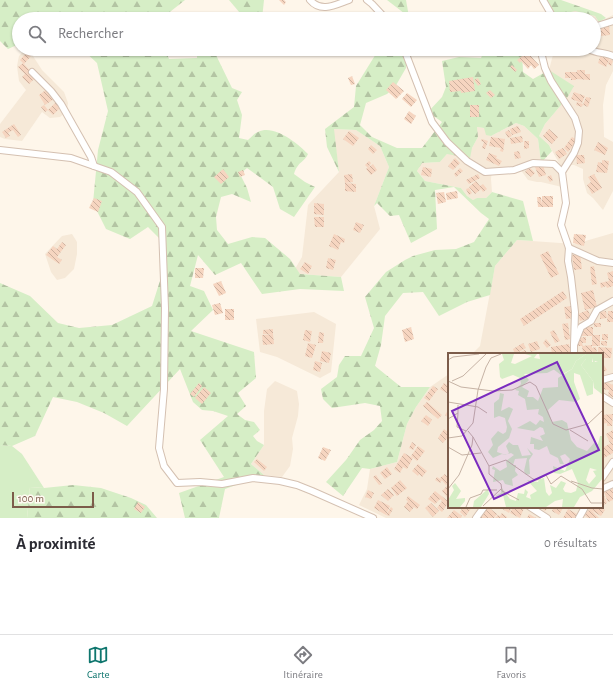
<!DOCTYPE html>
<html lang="fr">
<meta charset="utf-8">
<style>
body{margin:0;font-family:"Alegreya Sans",sans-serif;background:#f2f2f3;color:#2b2b33}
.scale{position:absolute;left:12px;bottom:10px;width:82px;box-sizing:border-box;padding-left:4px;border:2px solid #7c5c4a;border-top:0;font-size:11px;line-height:14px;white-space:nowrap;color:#7c5c4a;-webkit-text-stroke:3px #fffaf2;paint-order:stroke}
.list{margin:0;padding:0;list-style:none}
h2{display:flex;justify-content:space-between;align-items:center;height:52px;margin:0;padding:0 16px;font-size:17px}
h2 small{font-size:13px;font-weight:400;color:#7c7c81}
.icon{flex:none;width:22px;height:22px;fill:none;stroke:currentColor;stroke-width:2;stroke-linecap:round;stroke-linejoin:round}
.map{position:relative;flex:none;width:613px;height:518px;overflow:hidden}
.search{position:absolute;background:#fff;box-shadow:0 1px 3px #0004;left:12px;right:12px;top:12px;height:44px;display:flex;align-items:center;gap:10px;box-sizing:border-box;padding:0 14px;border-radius:22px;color:#7c7c81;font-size:15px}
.sheet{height:116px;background:#fff}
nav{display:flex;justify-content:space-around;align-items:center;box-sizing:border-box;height:56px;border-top:1px solid #e1e1e2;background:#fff;font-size:11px;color:#7c7c81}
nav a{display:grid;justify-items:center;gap:2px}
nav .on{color:#0f766e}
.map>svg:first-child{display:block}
.residential{fill:#f6e9d8}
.green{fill:#d6eec6}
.forest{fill:url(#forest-firs)}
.building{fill:url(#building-back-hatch)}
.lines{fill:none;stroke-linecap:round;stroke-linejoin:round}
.minor-casing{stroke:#d4c0b1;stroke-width:8}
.minor{stroke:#fff;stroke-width:6}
.inset-road{fill:none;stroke:#c6b3a5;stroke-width:1}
.view{fill:#7b2cbf;fill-opacity:0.15;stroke:#7b2cbf;stroke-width:2}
.inset-edge{fill:none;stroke:#7c5c4a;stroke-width:2}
</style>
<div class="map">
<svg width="613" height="518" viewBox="0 0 613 518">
<defs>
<pattern id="forest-firs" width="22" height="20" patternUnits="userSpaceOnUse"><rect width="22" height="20" fill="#d6eec6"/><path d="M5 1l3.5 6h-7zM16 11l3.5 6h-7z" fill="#b3c4a3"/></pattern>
<pattern id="building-back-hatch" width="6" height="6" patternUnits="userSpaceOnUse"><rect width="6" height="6" fill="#f6d5c0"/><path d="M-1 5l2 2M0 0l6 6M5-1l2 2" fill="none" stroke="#ccb09e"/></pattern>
</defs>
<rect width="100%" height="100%" fill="#fef6ea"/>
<g class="residential">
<polygon points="575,11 595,16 599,22 613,15 613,71 606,85 603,105 604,137 613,142 613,191 603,210 593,198 587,193 583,179 583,169 574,165 560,165 549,145 539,136 545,124 567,98 549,70 554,51 552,49 594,49 594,19 563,19 563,14"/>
<polygon points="26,49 31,53 42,70 64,92 68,103 67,111 60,117 50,118 42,112 22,141 5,139 0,137 0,124 26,90 19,81 17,66 19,56"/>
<polygon points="516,123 524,126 538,139 541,163 562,171 562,187 541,182 537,182 528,180 520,169 500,167 492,169 491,179 492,192 486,198 478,198 473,200 467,196 461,188 425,181 417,171 422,163 440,162 447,154 472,148 478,137 477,127 484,128 491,136"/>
<polygon points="333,129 356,130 380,146 389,167 374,206 380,229 341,277 300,274 295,269 302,257 308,205 339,172"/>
<polygon points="613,233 613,518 386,518 359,505 367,489 370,469 397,462 407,424 416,407 430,387 449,374 449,507 602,507 602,354 472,354 480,346 495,266 517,240 575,244"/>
<polygon points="72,234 77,242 77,254 74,269 65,278 57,280 51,272 45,254 62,236"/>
<polygon points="314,312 336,324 331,372 320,378 277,357 260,352 256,319"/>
<polygon points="275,381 297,391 299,404 298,416 292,438 293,449 290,466 282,477 264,475 251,464 264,445 264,411 267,389"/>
</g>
<polygon class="green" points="0,445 12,446 22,454 44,488 30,487 27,518 0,518"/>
<g class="forest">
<polygon points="0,0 185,0 161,19 19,19 19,44 8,49 0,41"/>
<polygon points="229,0 264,0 262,19 245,19"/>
<polygon points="387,0 406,0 409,17"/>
<polygon points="542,0 561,0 601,14 606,18 599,22 595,16 575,11 563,14 563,19 549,19"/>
<path d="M82,49H165L169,59L197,58V49H215V53L232,88L242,92L237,100L242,115L239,138L248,140C251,138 254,133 258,132C274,124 297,143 308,154C304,163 298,161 294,174L305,182L315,187L294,217L280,209L273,187L247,168L240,174L247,188L251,202L232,194L221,197L216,217L217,230L228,244L252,237L265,238L290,259L300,274L341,277L344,291L300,289L262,294L241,263L215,275L198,255L190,286L204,291L213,310L191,331L254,352L256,378L238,393L246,406L237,414L245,420L254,422L260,430L253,436L257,441L264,445L251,464L264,475L225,489L219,518H185L179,493L224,477L200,440L228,416L213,411L202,410L193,402L180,369L127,426L104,413L77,402L53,397L35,436L12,446L0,445V283L30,296L58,323L79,328L112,325L152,306L164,268L162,241L148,227L130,239L106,229L93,203L98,150L108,111L97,63Z"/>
<polygon points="379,49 404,49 406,56 406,68 395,87 387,94 366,103 360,125 372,137 397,148 422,148 442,122 428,112 442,97 446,87 442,61 459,57 481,58 485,49 522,49 523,72 533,79 549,70 574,86 567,98 545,124 539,136 549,145 552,151 541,163 538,139 524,126 516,123 491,136 486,135 484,128 477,127 478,137 472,148 470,158 447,154 440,162 422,163 417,171 425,181 461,188 467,196 473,200 477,198 486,198 492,192 523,201 533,241 517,240 495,266 490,295 467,302 439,316 423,292 403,293 385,316 381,345 375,366 401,387 430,387 416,407 407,424 397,462 370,469 362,468 343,496 326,482 346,460 360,440 374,430 382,421 380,406 365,403 332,408 323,399 321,389 337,377 339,365 345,356 361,356 374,328 365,297 386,272 405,260 413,256 435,250 456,249 474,242 489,219 481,213 454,187 435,190 437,229 411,243 399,215 390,216 377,203 374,206 389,167 380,146 356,130 334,129 339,172 327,147 325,129 354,107 356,86"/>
<polygon points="73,485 101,488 131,498 146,505 157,518 27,518 30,487 44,488"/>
</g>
<g class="building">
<polygon points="279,0 284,0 286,2 284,5"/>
<polygon points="291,12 295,19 283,19 282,18"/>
<polygon points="279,15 280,19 270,19 269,17"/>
<polygon points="609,26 610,35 601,36 600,28"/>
<polygon points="444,49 457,49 456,56 443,53"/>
<polygon points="566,49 584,49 584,52 568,56"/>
<polygon points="27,52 31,56 24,64 20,60"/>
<polygon points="527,52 539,65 534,69 531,65 528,69 521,61 520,63 517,60"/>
<polygon points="601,54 610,58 606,67 598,63"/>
<polygon points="610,59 613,61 611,66 608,64"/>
<polygon points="23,63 36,77 29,84 22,77 25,74 18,67"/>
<polygon points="512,65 517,70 515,72 510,67"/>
<polygon points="577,70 585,70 585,74 590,74 590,80 576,79 576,80 571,80 571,78 565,78 565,72 577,72"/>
<polygon points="352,76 355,84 351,85 348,78"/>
<polygon points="473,77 475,91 461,93 461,91 450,92 449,81"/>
<polygon points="478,78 481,84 478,86 474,80"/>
<polygon points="393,82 404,91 396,99 386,90"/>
<polygon points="47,89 54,99 45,105 39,95"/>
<polygon points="490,90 495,95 491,98 486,93"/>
<polygon points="574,92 585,96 582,103 571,99"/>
<polygon points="407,93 417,100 411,107 402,99"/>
<polygon points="586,97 591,98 588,107 583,105"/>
<polygon points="56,102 61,107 53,115 48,110"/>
<polygon points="577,102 583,104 582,107 576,105"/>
<polygon points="44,105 48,110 45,112 41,107"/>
<rect x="470" y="105" width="9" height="12"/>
<polygon points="409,111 416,116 411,124 404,119"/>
<polygon points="14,124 21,135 18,137 13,130 8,133 10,136 6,138 2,132"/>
<polygon points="518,126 521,132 512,135 510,129"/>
<polygon points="549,129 558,137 552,144 543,136"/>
<polygon points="509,130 512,136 508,138 505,132"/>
<polygon points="349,131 359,138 353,146 343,139"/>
<polygon points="522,136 523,142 511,144 510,138"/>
<polygon points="491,137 505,139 503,152 500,151 501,148 489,146"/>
<polygon points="572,137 577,140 568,152 564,148"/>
<polygon points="482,139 488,141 485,149 482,148 484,142 481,141"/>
<polygon points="524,141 529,141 529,148 524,149"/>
<polygon points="598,142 608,148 605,155 594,150"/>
<polygon points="371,145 377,150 373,154 368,149"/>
<polygon points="563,148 567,154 559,159 555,152"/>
<polygon points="519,151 521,158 515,159 514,152"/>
<polygon points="489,153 497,156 496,158 502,161 499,166 486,160"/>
<polygon points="576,155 584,155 585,163 577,164"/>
<polygon points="455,158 460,163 453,170 448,166"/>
<polygon points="602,160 609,161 607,173 596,172 598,162 602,163"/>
<polygon points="369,161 371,163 368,168 365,165"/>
<polygon points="373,164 377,170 371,175 366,169"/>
<polygon points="543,165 546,175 539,177 535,167"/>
<polygon points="423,167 432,169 431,177 421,175"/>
<polygon points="529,167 535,173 531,177 525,172"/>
<polygon points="460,168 463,171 456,177 454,174"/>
<polygon points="223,169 229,177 221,184 214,177"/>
<polygon points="243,170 245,175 240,177 238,172"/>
<polygon points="352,174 353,182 345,183 344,175"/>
<polygon points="478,174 480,178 469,184 466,180"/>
<polygon points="594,174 602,188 592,194 587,185 591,182 588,177"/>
<polygon points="551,175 553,180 550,182 547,177"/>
<polygon points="476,181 480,186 483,184 487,189 483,192 481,189 475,194 469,187"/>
<polygon points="345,183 356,184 356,192 345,191"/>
<polygon points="469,188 472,193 469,195 466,189"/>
<polygon points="457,191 458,198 447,200 446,193"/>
<polygon points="444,192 446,202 438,204 436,193"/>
<polygon points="542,196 553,196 553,207 538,207 537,197 541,197 542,204"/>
<polygon points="94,198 102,201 98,212 89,208"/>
<polygon points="314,203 324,204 324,215 314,214"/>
<polygon points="314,217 324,217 324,227 315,227"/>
<polygon points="356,222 364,225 360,233 353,230"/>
<polygon points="334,234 345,239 344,243 341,242 338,250 329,246"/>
<polygon points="574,234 586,235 584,246 573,243"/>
<polygon points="62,242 66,245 57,257 62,260 59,264 46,255 53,246 57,249"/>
<polygon points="548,251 559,274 551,278 540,255"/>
<polygon points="580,254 582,269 574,270 572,255"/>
<polygon points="328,258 336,260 333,270 326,268"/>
<polygon points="305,262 312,266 308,274 300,269"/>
<polygon points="594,266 597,284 592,285 590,267"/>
<polygon points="195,268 204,268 203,278 195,278"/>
<polygon points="613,271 613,286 607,288 606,286 601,288 600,283 609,281 607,273"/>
<polygon points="221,281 226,293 219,296 213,284"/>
<polygon points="593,290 597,307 585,310 581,293"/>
<polygon points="563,291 567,298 524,326 520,319"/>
<polygon points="220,303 223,313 215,315 212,305"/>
<polygon points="571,306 573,318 566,319 564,307"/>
<rect x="225" y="309" width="9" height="11"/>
<polygon points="588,310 591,318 580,321 578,314"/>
<polygon points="606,311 607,318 600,319 600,312"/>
<polygon points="608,311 613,311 613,322 607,322"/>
<polygon points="568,323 570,339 565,340 562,324"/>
<rect x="594" y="323" width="7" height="4"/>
<polygon points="411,327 414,339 405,342 402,330"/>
<polygon points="582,327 593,327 593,335 600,335 600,346 592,346 592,348 596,347 597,354 592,354 592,352 583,353 582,346 592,345 592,336 582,336"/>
<polygon points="273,329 273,334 263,334 263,330"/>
<polygon points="305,330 312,331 310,342 303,340"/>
<polygon points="554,330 560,341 555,343 550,332"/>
<polygon points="319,332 324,333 323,343 318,343"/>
<polygon points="273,334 274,344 263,345 262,335"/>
<rect x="602" y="334" width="6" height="6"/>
<polygon points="586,337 586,343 582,343 583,346 578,346 577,338"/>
<polygon points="546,339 551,345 547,348 543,343"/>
<polygon points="537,341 540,349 531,352 528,344"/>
<polygon points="601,341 607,341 607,346 601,345"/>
<polygon points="308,343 316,345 312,358 305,356"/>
<polygon points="523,343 526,348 515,354 513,349"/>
<polygon points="569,344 571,354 552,354 551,347"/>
<polygon points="598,347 612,348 611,358 602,358 602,354 598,354"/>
<polygon points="525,350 528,354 517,354"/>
<polygon points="322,351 331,353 329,363 320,361"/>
<polygon points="315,361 322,363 320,372 313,370"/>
<polygon points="602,362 607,370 602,373"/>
<polygon points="604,381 613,385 613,397 608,396 609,390 602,389"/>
<polygon points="199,383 202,386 194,397 190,394"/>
<polygon points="444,383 449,386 448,394 440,389"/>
<polygon points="433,386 438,389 429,401 424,398"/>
<polygon points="204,387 211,393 202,404 195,398"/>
<polygon points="427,402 442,415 438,419 423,406"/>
<polygon points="448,410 449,415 448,417 445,415"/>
<polygon points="613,414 612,426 607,426 607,423 602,424 602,415"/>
<polygon points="426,415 432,420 428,426 421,421"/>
<polygon points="444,429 449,433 449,436 443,443 438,438"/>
<polygon points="613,430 613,442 610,443 606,434"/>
<polygon points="412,442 416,445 413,450 409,448"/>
<polygon points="613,442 613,453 602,459 602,448"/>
<polygon points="418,446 425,451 417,461 411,456"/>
<polygon points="323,447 331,450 325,461 318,458"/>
<polygon points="404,453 413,458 407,469 403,467 400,473 394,469"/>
<polygon points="257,459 267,467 264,471 254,462"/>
<polygon points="418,464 427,471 422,477 419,474 418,476 412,471"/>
<polygon points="387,467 392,474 385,479 380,473"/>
<polygon points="445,474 449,479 449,483 446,485 440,478"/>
<polygon points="376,475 382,484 379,485 373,477"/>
<polygon points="437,477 442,480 440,483 435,480"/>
<polygon points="400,480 407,488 397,496 391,488"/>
<polygon points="449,484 449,495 447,497 442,491"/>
<polygon points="388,489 394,495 388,501 381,495"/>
<polygon points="613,489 613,500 608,502 604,492"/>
<polygon points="368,490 374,493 371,499 365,497"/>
<polygon points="435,491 449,502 442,512 437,508 442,501 440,499 435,504 428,499"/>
<polygon points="602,491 607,503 604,505 602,501"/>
<polygon points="408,496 420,505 417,509 414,507 410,512 404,507 408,501 406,500"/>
<polygon points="378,500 390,506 386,515 374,508"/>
<polygon points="138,502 145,507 141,513 134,509"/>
<polygon points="431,503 439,511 433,517 425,508"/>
<polygon points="391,507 393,509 389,516 386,515"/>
<polygon points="463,507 472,507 465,517 460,512"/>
<polygon points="488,507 497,514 494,518 480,518"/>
<polygon points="502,507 512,507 509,513 501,508"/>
<polygon points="513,507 521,507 524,508 520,518 510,513"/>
<polygon points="540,507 549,507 545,511"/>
<polygon points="554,507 563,508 559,515 552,511"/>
<polygon points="591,507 601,507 605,510 601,516 589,509"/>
<polygon points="568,509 577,514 575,518 563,518"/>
<polygon points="590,509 599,518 588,518 584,515"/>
<polygon points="454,510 462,516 461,518 447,518"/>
<polygon points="502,513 507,517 507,518 495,518 498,515 500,516"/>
<polygon points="529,514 536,518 527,518"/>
</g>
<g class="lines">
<defs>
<g id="minor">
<path d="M310,0C321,13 335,5 349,0"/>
<polyline points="367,0 372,4 386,19"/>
<polyline points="543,0 554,19"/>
<polyline points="594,27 613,21"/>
<polyline points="404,49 432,122 447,142 467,161 485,172 514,170 533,163 554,164 562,172"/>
<polyline points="543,49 542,56 545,68 551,81 575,118 579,131 578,143 574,153 562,172 566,203 561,225 569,248 568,261 571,277 575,312 574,345"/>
<path d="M589,49C597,54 605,52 613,56"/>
<polyline points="32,72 51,91 61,104 91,157 94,166"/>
<polyline points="0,150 71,158 111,172 137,192 162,227 165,308 164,389 159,448 164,466 177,483 200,482 222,484 253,478 280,481 297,485 312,491 373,518"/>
<polyline points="569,248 598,261 613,263"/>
<polyline points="574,354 574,345 581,327 591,321 597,310 613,301"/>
<polyline points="602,380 613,377"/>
<polyline points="602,396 613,403"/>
<polyline points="602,478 613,462"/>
<polyline points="602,489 613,484"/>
<polyline points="530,507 547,518"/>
<polyline points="476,518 484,507"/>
<polyline points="579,518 585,507"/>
</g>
</defs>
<use href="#minor" class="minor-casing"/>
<use href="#minor" class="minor"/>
</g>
<g transform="translate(448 353)">
<rect width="155" height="155" fill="#fef6ea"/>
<path d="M91,1H138L128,8L124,16L113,22L92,6ZM150,1H155V42L146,35L145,28L133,12L138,6L145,5L144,9H150Z" fill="#d6eec6"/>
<path d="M54,1H66L63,10L67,11L84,3L77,1H89L86,5L104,8L107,16L99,20L76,21L81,27L74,34L81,38L79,44H85L90,48L95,35L110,34V25L124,16L128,8L138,1H150V9L147,8L145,13V5L140,9L138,6L133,12L145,28V41L139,43L132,22L126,20V29L132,46L128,49L111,47L100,57L104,69L114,67L119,70L123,87L129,94L139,98L146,90L150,91L152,83H155V125L144,138L132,144L126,154H114L115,146L107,148L98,154H58L55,142L47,143L53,140V134L62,146L68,148L70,140L76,141L77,136L80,139L78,144L83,146L82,142L89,138L79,127L90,129L91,126L96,125L98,139L101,143L104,140L102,132L108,135L113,128L118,130L115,136L117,139L123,140L128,138L130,130L124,116L112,121L106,120L105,113L117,118L122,106L117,101L112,103L116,111H112L110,105L102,101L99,93L91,97L86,96V91H82L83,84L95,88L92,83L97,81L95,75L92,74L86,78L69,75L82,68L88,72L92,67L96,69L95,64L90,61L91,56L79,57L77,46L70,42L71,38L67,37L73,31L72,25L65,22L54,26L52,24L51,11L56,7ZM142,115L149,117L145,118L148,123L141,131L138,127ZM52,40L56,41L53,58L61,54L65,56L60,68L64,76L61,85L50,94L49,99L58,102L61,100L58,93L61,89L65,92H70L74,103L83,102L79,95L85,101L81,107L82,121L78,122L76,118L79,105L67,106L65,112H68L67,118L70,122L64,126L65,133L57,131L55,127L45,129L47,117L44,116L45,113L52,118L59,114L58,108L66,102L63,100L57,102L54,101L45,105L40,99L45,92L43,86L50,78L55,81L58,79L59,74L57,65L51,63L46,65V50L51,46ZM7,130L13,138L8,146L17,145V148L12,154H0V147L6,137L4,133ZM40,136L41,141L33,154H25L26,148Z" fill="#d6eec6" fill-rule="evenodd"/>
<path class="inset-road" d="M0,7L5,4L31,1M0,28L13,34L45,38L64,37L82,29L88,33L105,71L118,77L140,71L155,57M4,28L15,23L38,1M0,49L30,54L39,60M10,60L9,74L18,78M0,66L10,60V52M122,77L140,88M25,84L41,113V121L53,131L54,138L71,147M0,85L14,83L25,70L30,37L38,14L43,5L53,1M0,94L14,102L33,100M41,113L58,107L85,126L89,127L98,122L103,131L113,123L134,136L143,150H155M123,128L144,135L155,136M0,136L11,122L24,92L25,84L20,78M35,153L53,136M18,154L22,145L33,141L35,137H49"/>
<path class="view" d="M109,9L151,97L46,146L4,58Z"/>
<rect width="155" height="155" class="inset-edge"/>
</g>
</svg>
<div class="scale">100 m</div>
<div class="search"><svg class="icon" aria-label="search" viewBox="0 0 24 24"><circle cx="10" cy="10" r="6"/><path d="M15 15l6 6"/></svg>Rechercher</div>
</div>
<section class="sheet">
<h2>À proximité<small>0 résultats</small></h2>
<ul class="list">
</ul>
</section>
<nav>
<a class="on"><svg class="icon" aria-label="map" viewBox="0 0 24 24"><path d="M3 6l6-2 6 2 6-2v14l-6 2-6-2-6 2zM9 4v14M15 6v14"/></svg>Carte</a>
<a><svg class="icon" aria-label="directions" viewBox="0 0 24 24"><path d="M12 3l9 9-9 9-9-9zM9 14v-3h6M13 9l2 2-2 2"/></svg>Itinéraire</a>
<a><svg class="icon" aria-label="saved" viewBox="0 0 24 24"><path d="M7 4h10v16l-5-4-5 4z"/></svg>Favoris</a>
</nav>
